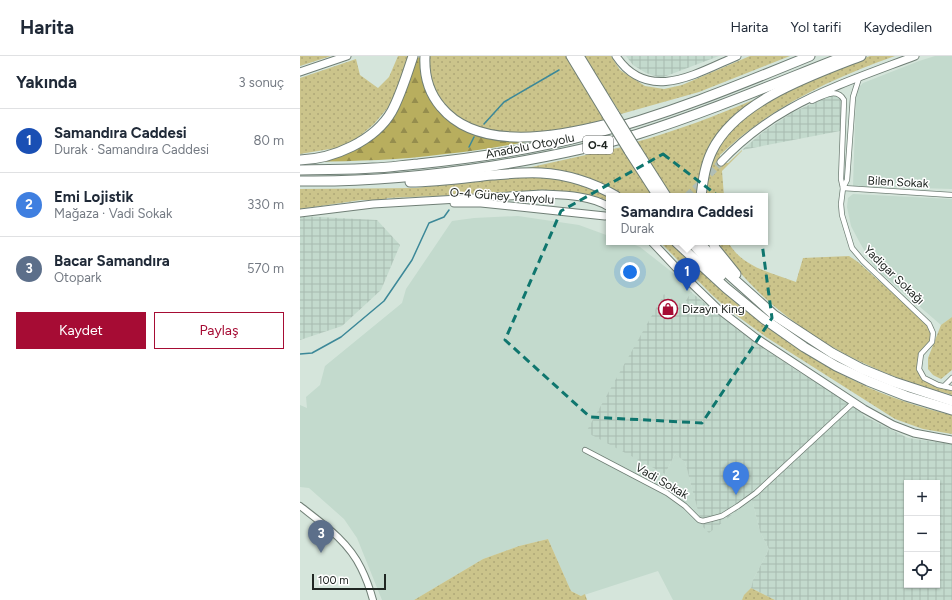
<!DOCTYPE html>
<html lang="tr">
<meta charset="utf-8">
<style>
body{margin:0;font-family:Figtree,sans-serif;background:#f6f6f7;color:#1f2937}
.controls{position:absolute;right:12px;bottom:12px;display:grid;overflow:hidden;border-radius:0px;box-shadow:0 1px 3px #0004}
.controls button{width:36px;height:36px;display:grid;place-items:center;padding:0;border:0;border-bottom:1px solid #e0e1e3;background:#fff;color:#1f2937;font:20px sans-serif}
.scale{position:absolute;left:12px;bottom:10px;width:74px;box-sizing:border-box;padding-left:4px;border:2px solid #202622;border-top:0;font-size:11px;line-height:14px;white-space:nowrap;color:#202622;-webkit-text-stroke:3px #fff;paint-order:stroke}
.you{position:absolute;left:330px;top:216px;width:14px;height:14px;margin:-10px;border:3px solid #fff;border-radius:50%;background:#1a73e8;box-shadow:0 0 0 6px #1a73e833}
.badge{display:grid;place-items:center;width:26px;height:26px;border-radius:50%;background:#a60c34;color:#fff;font-size:13px;font-weight:700}
.pin{position:absolute;translate:-50% -33px;filter:drop-shadow(0 1px 2px #0008)}
.pin::after{content:'';position:absolute;top:21px;width:14px;height:12px;background:inherit;clip-path:polygon(0 0,100% 0,50% 100%)}
.popup{position:absolute;left:306px;top:137px;width:162px;height:52px;box-sizing:border-box;display:grid;place-content:center;border-radius:0px;background:#fff;filter:drop-shadow(0 1px 3px #0005);font-size:13px;white-space:nowrap;color:#747a83}
.popup b{font-size:15px;color:#1f2937}
.popup::after{content:'';position:absolute;left:50%;top:100%;margin-left:-8px;border:8px solid transparent;border-top-color:#fff}
.list{margin:0;padding:0;list-style:none}
h2{display:flex;justify-content:space-between;align-items:center;height:52px;margin:0;padding:0 16px;font-size:17px}
h2 small{font-size:13px;font-weight:400;color:#747a83}
.list li{display:grid;grid-template-columns:26px 1fr auto;gap:12px;align-items:center;box-sizing:border-box;height:64px;padding:0 16px;border-top:1px solid #e0e1e3}
.list b{display:block;font-size:15px;white-space:nowrap}
.list p{margin:0;font-size:13px;white-space:nowrap;color:#747a83}
.list em{font-size:13px;font-style:normal;color:#747a83}
.actions{display:flex;gap:8px;padding:12px 16px}
.actions a{flex:1;padding:9px 0;border:1px solid #a60c34;border-radius:0px;text-align:center;font-size:14px;color:#a60c34}
.actions .main{background:#a60c34;color:#fff}
.icon{flex:none;width:22px;height:22px;fill:none;stroke:currentColor;stroke-width:2;stroke-linecap:round;stroke-linejoin:round}
.map{position:relative;flex:none;width:652px;height:544px;overflow:hidden}
header{display:flex;align-items:center;gap:24px;box-sizing:border-box;height:56px;padding:0 20px;background:#fff;border-bottom:1px solid #e0e1e3}
header strong{font-size:19px}
nav{display:flex;gap:22px;margin-inline-start:auto;font-size:14px}
main{display:flex}
aside{flex:1;background:#fff}
.map>svg:first-child{display:block}
.built{fill:#c3dacd}
.industrial{fill:url(#industrial-grid);fill-rule:evenodd}
.grass{fill:url(#grass-dots)}
.forest{fill:url(#forest-firs)}
.lines{fill:none;stroke-linecap:round;stroke-linejoin:round}
.stream{stroke:#3c8898;stroke-width:1.5}
.secondary-tunnel{stroke:#b1bfb6;stroke-width:7;stroke-dasharray:7 3.5;stroke-linecap:butt}
.minor-casing{stroke:#707f76;stroke-width:6}
.tertiary-casing{stroke:#707f76;stroke-width:8}
.secondary-casing{stroke:#707f76;stroke-width:9}
.motorway-casing{stroke:#707f76;stroke-width:11}
.minor{stroke:#fff;stroke-width:4.5}
.tertiary{stroke:#fff;stroke-width:6}
.secondary{stroke:#fff;stroke-width:7}
.motorway{stroke:#fff;stroke-width:9}
.motorway-bridge-casing{stroke:#707f76;stroke-width:11;stroke-linecap:butt}
.motorway-bridge{stroke:#fff;stroke-width:9}
.marked{fill:none;stroke:#0f766e;stroke-width:3;stroke-dasharray:8 5;stroke-linejoin:round}
.labels{text-anchor:middle;stroke-width:3;stroke-linejoin:round;paint-order:stroke}
.shield{fill:#fff;stroke:#636764;stroke-width:1}
.shield-label{font-size:11px;font-weight:bold;fill:#202622}
.street-label{font-size:12px;fill:#202622;stroke:#fff}
.poi-label{font-size:12px;fill:#202622;stroke:#fff;text-anchor:start}
</style>
<header>
<strong>Harita</strong>
<nav><a>Harita</a><a>Yol tarifi</a><a>Kaydedilen</a></nav>
</header>
<main>
<aside>
<h2>Yakında<small>3 sonuç</small></h2>
<ul class="list">
<li><span class="badge" style="background:#1a4fb4">1</span><div><b>Samandıra Caddesi</b><p>Durak · Samandıra Caddesi</p></div><em>80 m</em></li>
<li><span class="badge" style="background:#3f7fe0">2</span><div><b>Emi Lojistik</b><p>Mağaza · Vadi Sokak</p></div><em>330 m</em></li>
<li><span class="badge" style="background:#5c6f8a">3</span><div><b>Bacar Samandıra</b><p>Otopark</p></div><em>570 m</em></li>
</ul>
<div class="actions"><a class="main">Kaydet</a><a>Paylaş</a></div>
</aside>
<div class="map">
<svg width="652" height="544" viewBox="0 0 652 544">
<defs>
<pattern id="industrial-grid" width="8" height="8" patternUnits="userSpaceOnUse"><rect width="8" height="8" fill="#c3dacd"/><path d="M0 4h8M4 0v8" fill="none" stroke="#a7bbb0"/></pattern>
<pattern id="grass-dots" width="8" height="8" patternUnits="userSpaceOnUse"><rect width="8" height="8" fill="#cbc48b"/><path d="M2 2h.1M6 6h.1" fill="none" stroke="#aea878" stroke-width="1.8" stroke-linecap="round"/></pattern>
<pattern id="forest-firs" width="22" height="20" patternUnits="userSpaceOnUse"><rect width="22" height="20" fill="#b8ae5e"/><path d="M5 1l3.5 6h-7zM16 11l3.5 6h-7z" fill="#958d4d"/></pattern>
</defs>
<rect width="100%" height="100%" fill="#d5e5db"/>
<g class="built">
<polygon points="635,0 652,0 652,133 553,130 556,38 559,31 563,27 619,5"/>
<polygon points="553,138 652,143 652,261 641,269 575,212 560,187 551,170 547,151 548,142"/>
<polygon points="218,160 279,169 309,180 309,186 327,186 340,191 377,220 391,236 383,249 364,238 365,418 375,398 385,406 402,469 452,443 460,476 469,493 453,524 451,532 445,539 442,544 373,544 358,515 281,540 271,535 248,483 219,490 183,503 114,544 82,544 57,482 44,463 9,432 0,431 0,349 7,352 6,341 20,329 25,310 102,247 106,233 152,165 174,162"/>
</g>
<g class="industrial">
<polygon points="326,0 419,0 361,22 346,17 333,9"/>
<polygon points="534,38 541,40 542,48 540,75 442,94 463,76 493,56"/>
<polygon points="0,160 77,164 100,189 81,234 42,270 0,284"/>
<path d="M391,236L438,274L499,316L554,346L564,360L608,382L652,388V544H475L451,532L453,524L469,493L460,476L452,443L409,477L402,470L385,406L375,398L365,418L286,376L364,238L383,249ZM607,427H637V529H607Z"/>
</g>
<g class="grass">
<polygon points="0,0 31,0 0,10"/>
<polygon points="98,0 109,0 91,48 74,68 55,84 36,92 0,98 0,22 56,3 60,19 78,32 89,21"/>
<path d="M129,0H267L305,64C257,74 184,94 146,50C131,33 129,22 129,0Z"/>
<polygon points="283,0 311,0 320,14 345,30 364,33 382,29 450,0 490,0 399,36 321,58"/>
<path d="M570,0H595C532,22 469,52 420,99V103L424,107H428L442,94V95L422,115L424,140H407C406,116 417,88 433,71C444,60 457,52 471,45C502,26 536,13 570,0Z"/>
<path d="M453,44C448,50 439,53 434,59C412,81 398,109 397,140H371L336,86C376,75 415,60 453,44Z"/>
<polygon points="322,91 353,140 322,140 317,137 227,112"/>
<polygon points="215,120 255,121 291,131 309,140 309,145 291,139 262,135 87,142 86,144 61,144 0,153 0,133 116,132"/>
<path d="M360,186H370C397,211 425,233 454,256C469,268 483,282 499,293C545,324 598,347 652,359V378L623,373L595,363L466,281L429,254L412,239Z"/>
<path d="M418,186H428C442,211 471,217 496,226L503,202L549,200L558,206L628,269L631,278L630,285L619,297L617,312L622,323L636,330L652,334V339C625,331 597,323 572,311C515,286 450,240 418,186Z"/>
<polygon points="652,261 652,314 641,323 633,319 628,313 628,302 641,269"/>
<polygon points="248,483 271,535 281,540 285,538 287,544 114,544 183,503 219,490"/>
<polygon points="451,532 475,544 442,544 444,539"/>
</g>
<path class="forest" d="M116,1L122,2L126,33L170,76L241,83C210,89 178,95 145,98C101,104 56,105 12,106L76,80Z"/>
<g class="lines">
<g class="stream">
<polyline points="184,68 204,46 259,14"/>
<polyline points="169,91 174,81"/>
<polyline points="0,298 12,297 41,281 84,245 112,204 129,167 144,161 149,154"/>
</g>
<polyline class="secondary-tunnel" points="387,140 407,121 421,106"/>
<defs>
<g id="minor">
<polyline points="559,22 553,41 547,124 543,132 541,148 542,159 552,192 563,205 629,268 633,277 632,286 621,298 619,313 624,322 638,329 652,332"/>
<path d="M512,45C523,40 537,31 544,44L541,123L543,132"/>
<polyline points="543,132 652,139"/>
<polyline points="644,330 652,322"/>
<polyline points="285,394 367,437 385,450 399,464 403,465 411,463 422,460 438,450 456,437 554,346"/>
</g>
<path id="tertiary" d="M0,450C23,468 48,485 61,512C66,522 70,533 73,544"/>
<g id="secondary">
<path d="M316,0C348,48 397,17 437,0"/>
<polyline points="0,16 47,0"/>
<path d="M421,106C441,85 464,67 489,53C528,31 573,16 615,0"/>
<polyline points="154,147 181,147 305,160"/>
<path d="M0,157L73,148L242,138C263,139 290,139 309,151"/>
<polyline points="352,186 384,220 417,252 456,282 564,353 593,369 614,377 652,384"/>
</g>
<g id="motorway">
<path d="M125,0C124,19 128,36 141,51C179,97 261,80 311,67"/>
<polyline points="271,0 308,61"/>
<polyline points="279,0 315,59"/>
<polyline points="336,93 366,140"/>
<polyline points="329,95 358,140"/>
<path d="M0,104C33,103 75,85 92,55C101,38 107,18 113,0"/>
<path d="M0,114C24,113 49,114 73,112C88,112 103,109 118,108C175,102 232,94 288,79C364,60 437,30 510,0"/>
<path d="M0,125C65,126 129,120 193,110C242,102 290,93 338,78C408,56 476,27 545,0"/>
<path d="M110,126C137,126 164,122 192,119C208,118 224,116 241,117C266,118 294,127 316,140"/>
<path d="M401,140C403,125 405,109 412,95C436,45 512,19 561,0"/>
<polyline points="376,186 426,232 464,263 504,291 536,310 568,325 606,340 652,354"/>
<polyline points="391,186 421,220"/>
<polyline points="399,186 426,216 474,259 532,297 562,313 594,326 652,345"/>
<polyline points="413,186 415,192 436,218"/>
</g>
</defs>
<use href="#minor" class="minor-casing"/>
<use href="#tertiary" class="tertiary-casing"/>
<use href="#secondary" class="secondary-casing"/>
<use href="#motorway" class="motorway-casing"/>
<use href="#minor" class="minor"/>
<use href="#tertiary" class="tertiary"/>
<use href="#secondary" class="secondary"/>
<use href="#motorway" class="motorway"/>
<defs>
<g id="motorway-bridge">
<polyline points="315,59 336,93"/>
<polyline points="308,61 329,95"/>
</g>
</defs>
<use href="#motorway-bridge" class="motorway-bridge-casing"/>
<use href="#motorway-bridge" class="motorway-bridge"/>
</g>
<path class="marked" d="M363,98L460,172L472,262L402,367L290,361L205,284L261,155Z"/>
<defs>
<symbol id="shop-ring" viewBox="-11 -11 22 22"><circle r="9.5" fill="#fff" stroke="#a60c34" stroke-width="1.5"/><path d="M-5-2.5h2.3a2.7 3.5 0 0 1 5.4 0H5L5.5 6h-11ZM-1.5-2.5h3a1.5 2.3 0 0 0-3 0Z" fill="#a60c34"/></symbol>
</defs>
<g fill-rule="evenodd">
<use href="#shop-ring" x="357" y="242" width="22" height="22"/>
</g>
<g class="labels">
<rect class="shield" x="283" y="80" width="30" height="18" rx="3"/>
<g class="shield-label">
<text x="298" y="93">O-4</text>
</g>
<g class="street-label">
<text transform="translate(230 90) rotate(-11)" y="4">Anadolu Otoyolu</text>
<text transform="translate(598 126) rotate(3)" y="4">Bilen Sokak</text>
<text transform="translate(202 140) rotate(4)" y="4">O-4 Güney Yanyolu</text>
<text transform="translate(594 219) rotate(44)" y="4">Yadigar Sokağı</text>
<text transform="translate(362 425) rotate(30)" y="4">Vadi Sokak</text>
</g>
<g class="poi-label">
<text x="382" y="257">Dizayn King</text>
</g>
</g>
</svg>
<div class="controls">
<button>+</button>
<button>−</button>
<button><svg class="icon" aria-label="locate" viewBox="0 0 24 24"><circle cx="12" cy="12" r="6"/><path d="M12 2v4M12 18v4M2 12h4M18 12h4"/></svg></button>
</div>
<div class="scale">100 m</div>
<div class="you"></div>
<div class="pin badge" style="left:387px;top:235px;background:#1a4fb4">1</div>
<div class="popup"><b>Samandıra Caddesi</b>Durak</div>
<div class="pin badge" style="left:436px;top:439px;background:#3f7fe0">2</div>
<div class="pin badge" style="left:21px;top:497px;background:#5c6f8a">3</div>
</div>
</main>
